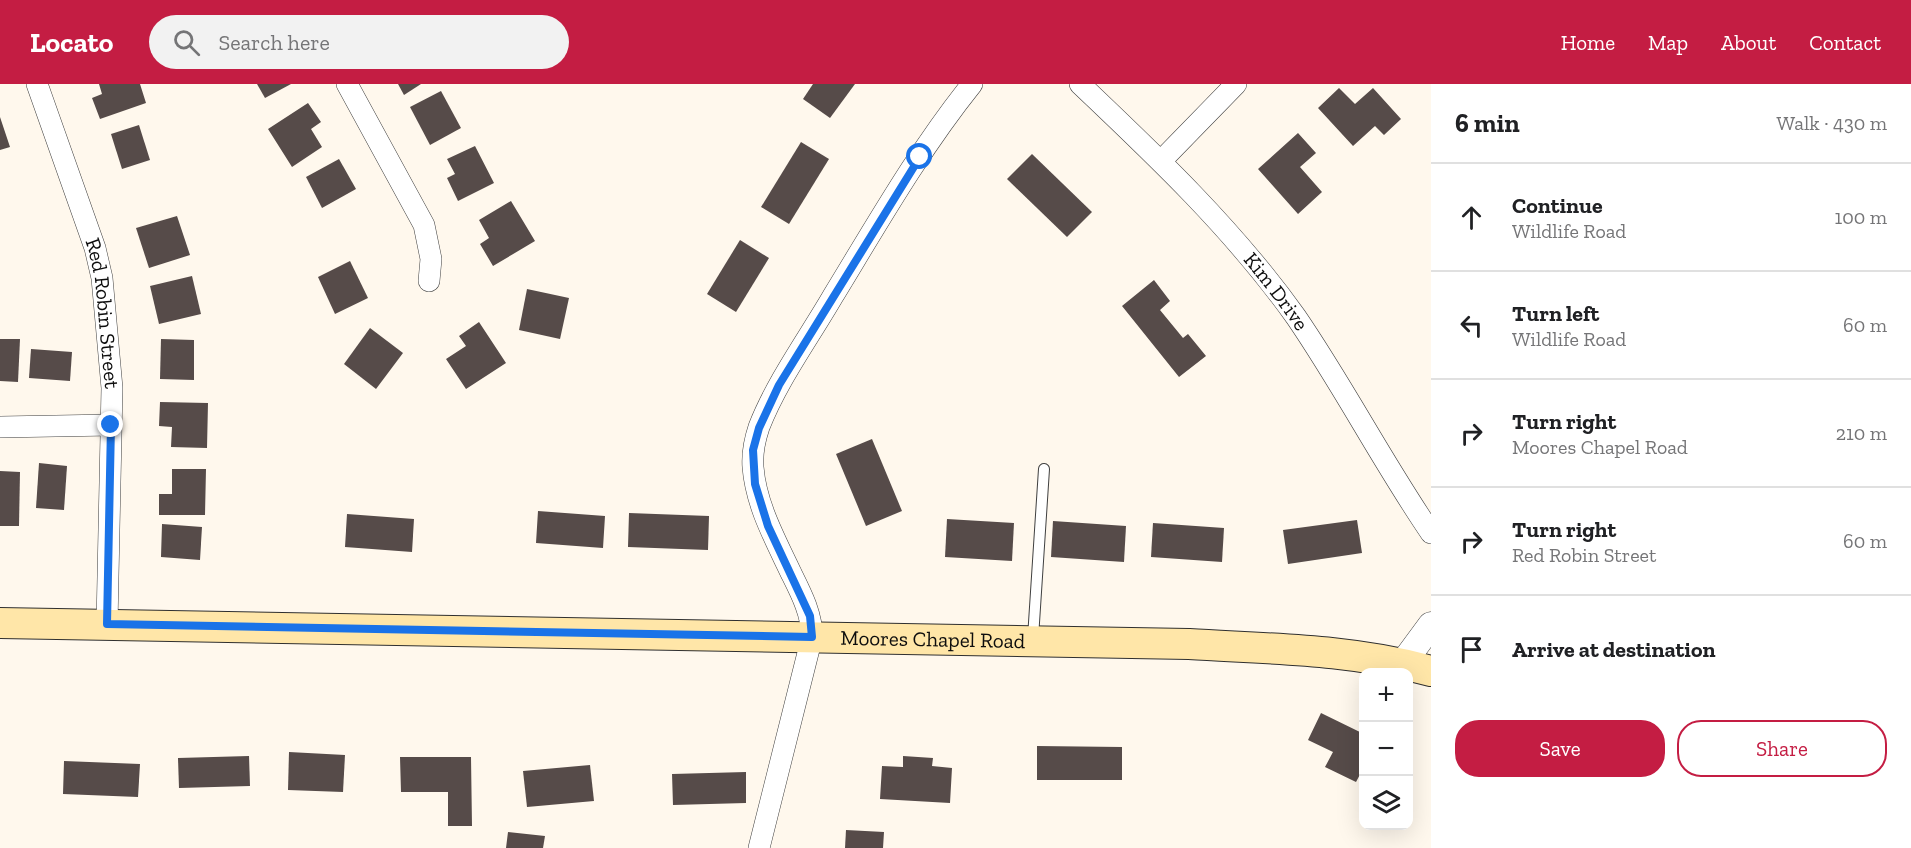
<!DOCTYPE html>
<meta charset="utf-8">
<style>
body{margin:0;font-family:"Zilla Slab",serif;background:#f2f2f2;color:#202124}
.controls{position:absolute;right:18px;bottom:18px;display:grid;overflow:hidden;border-radius:12px;box-shadow:0 6px 24px #0002}
.controls button{width:54px;height:54px;display:grid;place-items:center;padding:0;border:0;border-bottom:2px solid #e0e0e0;background:#fff;color:#202124;font:30px sans-serif}
.stop{position:absolute;width:18px;height:18px;margin:-14px;border:4px solid #1a73e8;border-radius:50%;background:#fff}
.stop.end{background:#1a73e8;border-color:#fff;box-shadow:0 2px 6px #0008}
.list{margin:0;padding:0;list-style:none}
h2{display:flex;justify-content:space-between;align-items:center;height:78px;margin:0;padding:0 24px;font-size:26px}
h2 small{font-size:20px;font-weight:400;color:#757577}
.list li{display:grid;grid-template-columns:39px 1fr auto;gap:18px;align-items:center;box-sizing:border-box;height:108px;padding:0 24px;border-top:2px solid #e0e0e0}
.list b{display:block;font-size:22px;white-space:nowrap}
.list p{margin:0;font-size:20px;white-space:nowrap;color:#757577}
.list em{font-size:20px;font-style:normal;color:#757577}
.actions{display:flex;gap:12px;padding:18px 24px}
.actions a{flex:1;padding:14px 0;border:2px solid #c41d43;border-radius:24px;text-align:center;font-size:21px;color:#c41d43}
.actions .main{background:#c41d43;color:#fff}
.icon{flex:none;width:33px;height:33px;fill:none;stroke:currentColor;stroke-width:2;stroke-linecap:round;stroke-linejoin:round}
.map{position:relative;flex:none;width:1431px;height:764px;overflow:hidden}
header{display:flex;align-items:center;gap:36px;box-sizing:border-box;height:84px;padding:0 30px;background:#c41d43;color:#fff}
header strong{font-size:28px}
nav{display:flex;gap:33px;margin-inline-start:auto;font-size:21px}
.search{width:420px;height:54px;background:#f2f2f2;display:flex;align-items:center;gap:15px;box-sizing:border-box;padding:0 21px;border-radius:33px;color:#757577;font-size:22px}
main{display:flex}
aside{flex:1;background:#fff}
.map>svg:first-child{display:block}
.building{fill:#564b49}
.lines{fill:none;stroke-linecap:round;stroke-linejoin:round}
.service-casing{stroke:#404040;stroke-width:12}
.minor-casing{stroke:#404040;stroke-width:22}
.tertiary-casing{stroke:#404040;stroke-width:27}
.secondary-casing{stroke:#2f2f2f;stroke-width:32}
.service{stroke:#fff;stroke-width:10}
.minor{stroke:#fff;stroke-width:21}
.tertiary{stroke:#fff;stroke-width:26}
.secondary{stroke:#ffe6a8;stroke-width:30}
.route{stroke:#1a73e8;stroke-width:8}
.labels{text-anchor:middle;stroke-width:6;stroke-linejoin:round;paint-order:stroke}
.street-label{font-size:21px;fill:#0d0d0d;stroke:#fff}
</style>
<header>
<strong>Locato</strong>
<div class="search"><svg class="icon" aria-label="search" viewBox="0 0 24 24"><circle cx="10" cy="10" r="6"/><path d="M15 15l6 6"/></svg>Search here</div>
<nav><a>Home</a><a>Map</a><a>About</a><a>Contact</a></nav>
</header>
<main>
<div class="map">
<svg width="1431" height="764" viewBox="0 0 1431 764">
<rect width="100%" height="100%" fill="#fff8ed"/>
<g class="building">
<polygon points="99,0 140,0 146,19 100,35 92,14 102,10"/>
<polygon points="257,0 291,0 265,14"/>
<polygon points="398,0 421,0 404,11"/>
<polygon points="813,0 855,0 830,34 803,15"/>
<polygon points="1339,4 1355,20 1373,4 1401,35 1384,51 1375,42 1353,62 1318,24"/>
<polygon points="441,7 461,44 430,61 410,23"/>
<polygon points="308,19 321,38 311,45 322,63 292,83 268,45"/>
<polygon points="0,33 10,63 0,66"/>
<polygon points="139,41 150,76 122,85 111,50"/>
<polygon points="1298,49 1316,69 1300,83 1322,108 1298,130 1258,85"/>
<polygon points="801,58 829,75 789,140 761,123"/>
<polygon points="475,62 494,99 458,117 447,94 455,90 447,75"/>
<polygon points="1032,70 1092,128 1067,153 1007,95"/>
<polygon points="339,75 356,105 322,124 306,93"/>
<polygon points="511,117 535,157 493,182 480,160 489,154 479,136"/>
<polygon points="177,132 190,171 149,184 136,144"/>
<polygon points="740,156 769,174 736,228 707,210"/>
<polygon points="350,177 368,214 335,230 318,193"/>
<polygon points="192,192 201,230 159,240 150,202"/>
<polygon points="1154,196 1170,217 1160,226 1183,254 1188,250 1206,272 1179,293 1122,222"/>
<polygon points="527,205 569,214 560,255 519,246"/>
<polygon points="479,238 506,279 466,305 446,275 466,262 459,252"/>
<polygon points="370,244 403,269 376,305 344,280"/>
<polygon points="0,255 20,255 18,298 0,297"/>
<polygon points="161,255 194,256 194,296 160,295"/>
<polygon points="31,265 72,268 70,297 29,294"/>
<polygon points="160,318 208,319 207,364 171,363 172,343 159,342"/>
<polygon points="872,355 902,427 866,442 836,370"/>
<polygon points="39,379 67,382 64,426 36,424"/>
<polygon points="172,385 206,385 205,431 159,431 159,410 172,410"/>
<polygon points="0,387 20,388 19,442 0,442"/>
<polygon points="538,427 605,432 603,464 536,459"/>
<polygon points="629,429 709,432 708,466 628,463"/>
<polygon points="347,430 414,435 412,468 345,463"/>
<polygon points="947,435 1014,439 1012,477 945,473"/>
<polygon points="1357,436 1362,469 1288,480 1283,446"/>
<polygon points="1053,437 1126,442 1124,478 1051,473"/>
<polygon points="1153,439 1224,444 1222,478 1151,473"/>
<polygon points="162,440 202,443 200,476 161,473"/>
<polygon points="1321,629 1364,650 1364,683 1356,698 1325,683 1333,668 1308,656"/>
<polygon points="1037,662 1122,663 1122,696 1037,696"/>
<polygon points="289,668 345,671 343,708 288,706"/>
<polygon points="249,672 250,702 179,704 178,674"/>
<polygon points="903,672 933,674 932,682 952,684 950,719 880,715 882,682 903,683"/>
<polygon points="400,673 471,673 472,742 448,742 448,708 401,708"/>
<polygon points="64,677 140,680 138,713 63,710"/>
<polygon points="590,681 594,717 527,723 523,687"/>
<polygon points="746,688 746,719 673,721 672,690"/>
<polygon points="846,746 884,748 883,764 845,764"/>
<polygon points="508,748 545,752 543,764 506,764"/>
</g>
<g class="lines">
<defs>
<polyline id="service" points="1033,554 1044,385"/>
<g id="minor">
<path id="s1" d="M37,0L95,164L102,194L112,304L107,540"/>
<polyline points="347,0 424,141 431,175 429,197"/>
<path id="s2" d="M1080,0C1157,73 1234,146 1296,233C1344,303 1383,379 1431,449"/>
<polyline points="1161,77 1236,0"/>
<polyline points="0,343 111,341"/>
<path d="M759,764L812,553C812,530 801,509 791,489C775,455 756,421 753,383C752,370 755,355 759,343C777,297 808,255 833,212C877,140 919,66 972,0"/>
</g>
<polyline id="tertiary" points="1403,579 1431,541"/>
<g id="secondary">
<path id="s3" d="M0,539L1189,560C1270,565 1352,565 1431,587"/>
</g>
</defs>
<use href="#service" class="service-casing"/>
<use href="#minor" class="minor-casing"/>
<use href="#tertiary" class="tertiary-casing"/>
<use href="#secondary" class="secondary-casing"/>
<use href="#service" class="service"/>
<use href="#minor" class="minor"/>
<use href="#tertiary" class="tertiary"/>
<use href="#secondary" class="secondary"/>
</g>
<g class="lines">
<polyline class="route" points="111,341 107,540 812,553 810,532 768,442 755,400 753,366 759,344 779,301 920,73"/>
</g>
<g class="labels">
<g class="street-label">
<text dy="7" stroke="none"><textPath href="#s2" startOffset="286">Kim Drive</textPath></text>
<text dy="7" stroke="none"><textPath href="#s1" startOffset="240">Red Robin Street</textPath></text>
<text dy="7" stroke="none"><textPath href="#s3" startOffset="933">Moores Chapel Road</textPath></text>
</g>
</g>
</svg>
<div class="controls">
<button>+</button>
<button>−</button>
<button><svg class="icon" aria-label="layers" viewBox="0 0 24 24"><path d="M12 4l9 5-9 5-9-5zM3 14l9 5 9-5"/></svg></button>
</div>
<div class="stop" style="left:920px;top:73px"></div>
<div class="stop end" style="left:111px;top:341px"></div>
</div>
<aside>
<h2>6 min<small>Walk · 430 m</small></h2>
<ul class="list">
<li><svg class="icon" aria-label="ahead" viewBox="0 0 24 24"><path d="M12 20V5M6 11l6-6 6 6"/></svg><div><b>Continue</b><p>Wildlife Road</p></div><em>100 m</em></li>
<li><svg class="icon" aria-label="left" viewBox="0 0 24 24"><path d="M17 20v-9H6M10 6l-5 5 5 5"/></svg><div><b>Turn left</b><p>Wildlife Road</p></div><em>60 m</em></li>
<li><svg class="icon" aria-label="right" viewBox="0 0 24 24"><path d="M7 20v-9h11M14 6l5 5-5 5"/></svg><div><b>Turn right</b><p>Moores Chapel Road</p></div><em>210 m</em></li>
<li><svg class="icon" aria-label="right" viewBox="0 0 24 24"><path d="M7 20v-9h11M14 6l5 5-5 5"/></svg><div><b>Turn right</b><p>Red Robin Street</p></div><em>60 m</em></li>
<li><svg class="icon" aria-label="arrive" viewBox="0 0 24 24"><path d="M6 21V4h12l-3 4 3 4H6"/></svg><div><b>Arrive at destination</b></div></li>
</ul>
<div class="actions"><a class="main">Save</a><a>Share</a></div>
</aside>
</main>
